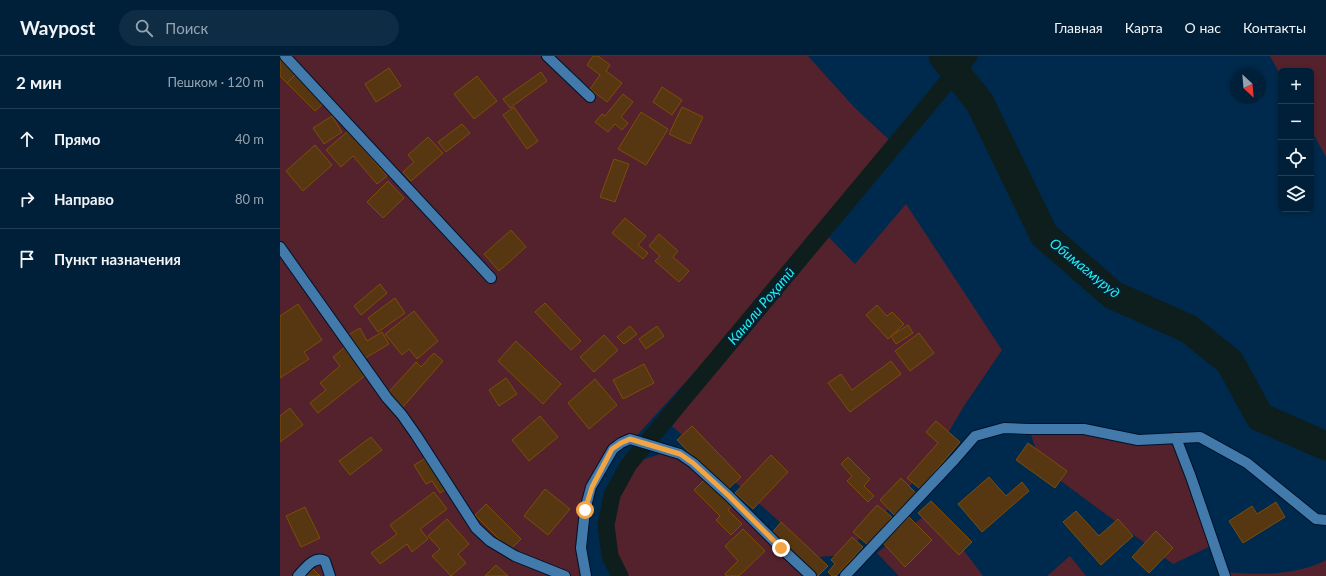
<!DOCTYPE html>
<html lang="ru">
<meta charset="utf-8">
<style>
body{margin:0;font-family:Lato,sans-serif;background:#0e2d45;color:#f1f3f6}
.controls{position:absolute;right:12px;top:12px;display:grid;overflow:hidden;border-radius:6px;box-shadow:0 2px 6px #0003}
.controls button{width:36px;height:36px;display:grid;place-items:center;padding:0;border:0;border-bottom:1px solid #223e54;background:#00203a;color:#f1f3f6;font:20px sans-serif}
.compass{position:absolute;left:950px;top:12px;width:36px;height:36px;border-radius:50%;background:#00203a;box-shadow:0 2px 6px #0003;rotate:154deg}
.stop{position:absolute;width:12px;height:12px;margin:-9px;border:3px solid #f3a443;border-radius:50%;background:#fff}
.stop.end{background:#f3a443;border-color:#fff;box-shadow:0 1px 4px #0008}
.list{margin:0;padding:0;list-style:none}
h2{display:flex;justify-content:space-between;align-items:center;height:52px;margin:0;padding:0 16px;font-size:17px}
h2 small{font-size:13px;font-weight:400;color:#95a3af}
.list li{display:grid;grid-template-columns:26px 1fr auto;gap:12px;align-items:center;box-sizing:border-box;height:60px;padding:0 16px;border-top:1px solid #223e54}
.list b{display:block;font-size:15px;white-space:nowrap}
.list em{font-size:13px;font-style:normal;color:#95a3af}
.icon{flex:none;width:22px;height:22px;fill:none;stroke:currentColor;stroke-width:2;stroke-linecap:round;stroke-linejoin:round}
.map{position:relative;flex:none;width:1046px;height:520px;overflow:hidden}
header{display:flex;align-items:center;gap:24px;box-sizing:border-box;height:56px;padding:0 20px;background:#00203a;border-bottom:1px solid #223e54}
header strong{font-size:19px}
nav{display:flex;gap:22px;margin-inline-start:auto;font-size:14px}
.search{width:280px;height:36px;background:#0e2d45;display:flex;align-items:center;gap:10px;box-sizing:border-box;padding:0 14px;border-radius:22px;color:#95a3af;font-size:15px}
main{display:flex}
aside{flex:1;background:#00203a}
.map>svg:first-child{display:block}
.green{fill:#53222d}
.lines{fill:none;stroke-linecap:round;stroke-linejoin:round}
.canal{stroke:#0d1e1c;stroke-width:17}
.river{stroke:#0d1e1c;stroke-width:29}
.building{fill:#573711;stroke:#7c4d09}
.minor-casing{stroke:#001229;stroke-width:12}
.minor{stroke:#437aac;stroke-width:10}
.route{stroke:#f3a443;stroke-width:5}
.labels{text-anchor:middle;stroke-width:3.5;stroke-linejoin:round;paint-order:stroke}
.water-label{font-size:14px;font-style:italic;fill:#28efe3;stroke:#032039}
</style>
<header>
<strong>Waypost</strong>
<div class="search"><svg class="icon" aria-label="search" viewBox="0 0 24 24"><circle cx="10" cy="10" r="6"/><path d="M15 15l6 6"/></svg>Поиск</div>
<nav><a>Главная</a><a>Карта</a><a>О нас</a><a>Контакты</a></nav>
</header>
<main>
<aside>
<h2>2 мин<small>Пешком · 120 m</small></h2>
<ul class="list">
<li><svg class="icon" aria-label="ahead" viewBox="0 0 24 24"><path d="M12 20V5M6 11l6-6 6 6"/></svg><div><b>Прямо</b></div><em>40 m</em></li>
<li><svg class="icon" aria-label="right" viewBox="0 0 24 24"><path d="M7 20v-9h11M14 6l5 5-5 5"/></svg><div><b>Направо</b></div><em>80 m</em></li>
<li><svg class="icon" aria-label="arrive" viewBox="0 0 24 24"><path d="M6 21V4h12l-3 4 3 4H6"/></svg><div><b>Пункт назначения</b></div></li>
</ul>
</aside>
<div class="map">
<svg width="1046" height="520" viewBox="0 0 1046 520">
<rect width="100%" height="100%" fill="#002a4d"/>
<g class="green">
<polygon points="0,0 528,0 574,51 619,93 543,175 575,208 626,148 722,294 684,350 648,411 564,499 539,501 392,370 537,181 351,386 335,395 314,433 309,454 303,494 312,520 0,520"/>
<polygon points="990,0 1046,0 1046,101 1031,74 1031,15 1001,15 1001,20"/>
<polygon points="749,373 804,373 858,384 896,382 935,488 893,508 762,411"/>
<polygon points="387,396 413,408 528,520 340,520 330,500 326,469 332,439 349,408"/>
<polygon points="653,453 703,520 619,520 597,497"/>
<polygon points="790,500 806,520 767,520"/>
<path d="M1046,504V520H945L944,516C979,519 1016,520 1046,504Z"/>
</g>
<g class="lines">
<polyline class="canal" points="340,520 330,500 326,469 332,439 349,408 689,0"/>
<polyline class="river" points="663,0 700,47 764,179 833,239 909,273 950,306 980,361 1046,390"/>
</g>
<g class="building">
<polygon points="313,0 318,0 330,9 326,15 342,27 327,46 310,33 320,19 307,9"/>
<polygon points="0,2 16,18 7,27 0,20"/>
<polygon points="109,12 121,30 96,46 85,28"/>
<polygon points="261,16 267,25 230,52 223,43"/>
<polygon points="16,18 44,47 35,55 7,27"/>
<polygon points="197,20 217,45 194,63 174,38"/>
<polygon points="382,31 402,44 392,59 373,46"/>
<polygon points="343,38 353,46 341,61 348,67 342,74 335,68 328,76 315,66 322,58 325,60"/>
<polygon points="234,51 258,85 247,93 223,59"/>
<polygon points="402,51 423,61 410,88 389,78"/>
<polygon points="361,56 388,73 366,109 338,93"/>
<polygon points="52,60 62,76 44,88 33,72"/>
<polygon points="182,68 190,77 166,96 158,86"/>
<polygon points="68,75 107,120 97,128 73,100 61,111 46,94"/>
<polygon points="148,81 163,97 131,125 123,116 134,106 128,99"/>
<polygon points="35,89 52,109 23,135 6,115"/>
<polygon points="334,103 349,108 335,146 320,141"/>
<polygon points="108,125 124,142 103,162 87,146"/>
<polygon points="345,162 366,180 358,189 368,197 363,203 332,177"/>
<polygon points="231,174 246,191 219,215 204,198"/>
<polygon points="379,178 398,195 393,201 409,215 399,226 375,205 380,200 369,190"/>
<polygon points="100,228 107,237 81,259 74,250"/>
<polygon points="115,242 125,257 98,276 88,262"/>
<polygon points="265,247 301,285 291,294 255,256"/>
<polygon points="18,248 42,284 24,296 29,303 0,322 0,260"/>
<polygon points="597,249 607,260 612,256 624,268 608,283 586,259"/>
<polygon points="134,255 158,285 137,303 129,293 122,299 105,278"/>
<polygon points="628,269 633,277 616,288 611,280"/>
<polygon points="350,270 357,278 344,288 337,281"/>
<polygon points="377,270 384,280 366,293 359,283"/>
<polygon points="80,272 87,285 102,276 109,288 82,304 68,279"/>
<polygon points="639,277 654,297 630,315 615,295"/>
<polygon points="324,279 338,294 314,316 300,301"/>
<polygon points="236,285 281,328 263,348 218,305"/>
<polygon points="65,291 87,318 38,357 30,347 46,334 40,327 60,310 53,301"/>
<polygon points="154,297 163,305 122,352 107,338 136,306 141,311"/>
<polygon points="611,305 621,318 570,356 548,327 561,318 572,334"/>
<polygon points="364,308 374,327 343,343 333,324"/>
<polygon points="226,322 237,338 219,350 209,334"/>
<polygon points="315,323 337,349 309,373 288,347"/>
<polygon points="10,352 23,369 0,386 0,360"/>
<polygon points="260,360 278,381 249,405 232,384"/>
<polygon points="656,365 680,386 640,433 627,422 658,387 646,376"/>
<polygon points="412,370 461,421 446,435 397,384"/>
<polygon points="91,381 102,394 70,419 59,405"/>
<polygon points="748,387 787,415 775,432 736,404"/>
<polygon points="491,399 508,416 473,453 455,437"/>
<polygon points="148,401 166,433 160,437 152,425 146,428 134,409"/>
<polygon points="568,401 590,423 584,430 594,440 588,446 567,425 572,420 561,408"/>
<polygon points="709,421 726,440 742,426 749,435 702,476 678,448"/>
<polygon points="621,422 636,437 614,459 600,444"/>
<polygon points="424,424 452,450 448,454 462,468 451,479 436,464 440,460 414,434"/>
<polygon points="265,433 290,453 268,479 244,460"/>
<polygon points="154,436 167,453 140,473 148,483 132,496 127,488 100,508 91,497 117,478 110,469"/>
<polygon points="651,445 692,486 679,499 638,457"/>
<polygon points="996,446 1005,461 963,487 949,465 972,450 977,458"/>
<polygon points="206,448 241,483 230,494 195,459"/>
<polygon points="597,449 612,461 588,489 573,476"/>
<polygon points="25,451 40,482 21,491 6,460"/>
<polygon points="796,455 819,480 838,463 853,480 821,509 783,466"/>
<polygon points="629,461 652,484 625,511 603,487"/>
<polygon points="167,463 189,488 178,498 186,507 171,520 152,500 160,493 148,480"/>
<polygon points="501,466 548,510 538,520 536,520 491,478"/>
<polygon points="463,473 485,495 459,520 446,520 445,518 458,505 445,490"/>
<polygon points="876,475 893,492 869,517 852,501"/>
<polygon points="572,481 583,491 556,520 552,520 548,516 555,508 551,504"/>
<polygon points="216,509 228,520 205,520"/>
<polygon points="33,513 40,520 25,520"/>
</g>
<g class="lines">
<defs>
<g id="minor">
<polyline points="5,0 211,222"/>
<polyline points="267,0 310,41"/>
<polyline points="0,191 107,342 122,359 136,379 196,472 210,485 235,500 285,520"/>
<polyline points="896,382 911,421 945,520"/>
<path d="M18,520C25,513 34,499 45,505L50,520"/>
<polyline points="306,520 301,492 305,454 311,431 333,393 341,387 350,383 400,398 413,407 449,440 501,492 531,520"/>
<polyline points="565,520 675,403 695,380 724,372 749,373 804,373 858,384 920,381 967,407 1036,463 1046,464"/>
</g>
</defs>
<use href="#minor" class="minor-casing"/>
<use href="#minor" class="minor"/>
</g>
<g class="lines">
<polyline class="route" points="305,454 312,431 332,393 341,387 350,383 400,398 413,407 449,440 501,492"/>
</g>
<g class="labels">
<g class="water-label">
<text transform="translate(805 212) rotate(39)" y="5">Обимагмуруд</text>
<text transform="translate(481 250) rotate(-50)" y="5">Канали Роҳатӣ</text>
</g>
</g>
</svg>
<div class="controls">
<button>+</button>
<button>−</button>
<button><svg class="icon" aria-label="locate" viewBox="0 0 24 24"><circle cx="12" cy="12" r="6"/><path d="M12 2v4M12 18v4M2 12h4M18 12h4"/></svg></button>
<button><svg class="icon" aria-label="layers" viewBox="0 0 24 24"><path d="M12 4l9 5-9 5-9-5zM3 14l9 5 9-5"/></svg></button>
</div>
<svg class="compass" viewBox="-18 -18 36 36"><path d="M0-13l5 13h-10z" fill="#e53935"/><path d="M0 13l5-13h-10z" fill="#95a3af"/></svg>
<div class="stop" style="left:305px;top:454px"></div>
<div class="stop end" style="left:501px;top:492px"></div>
</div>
</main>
